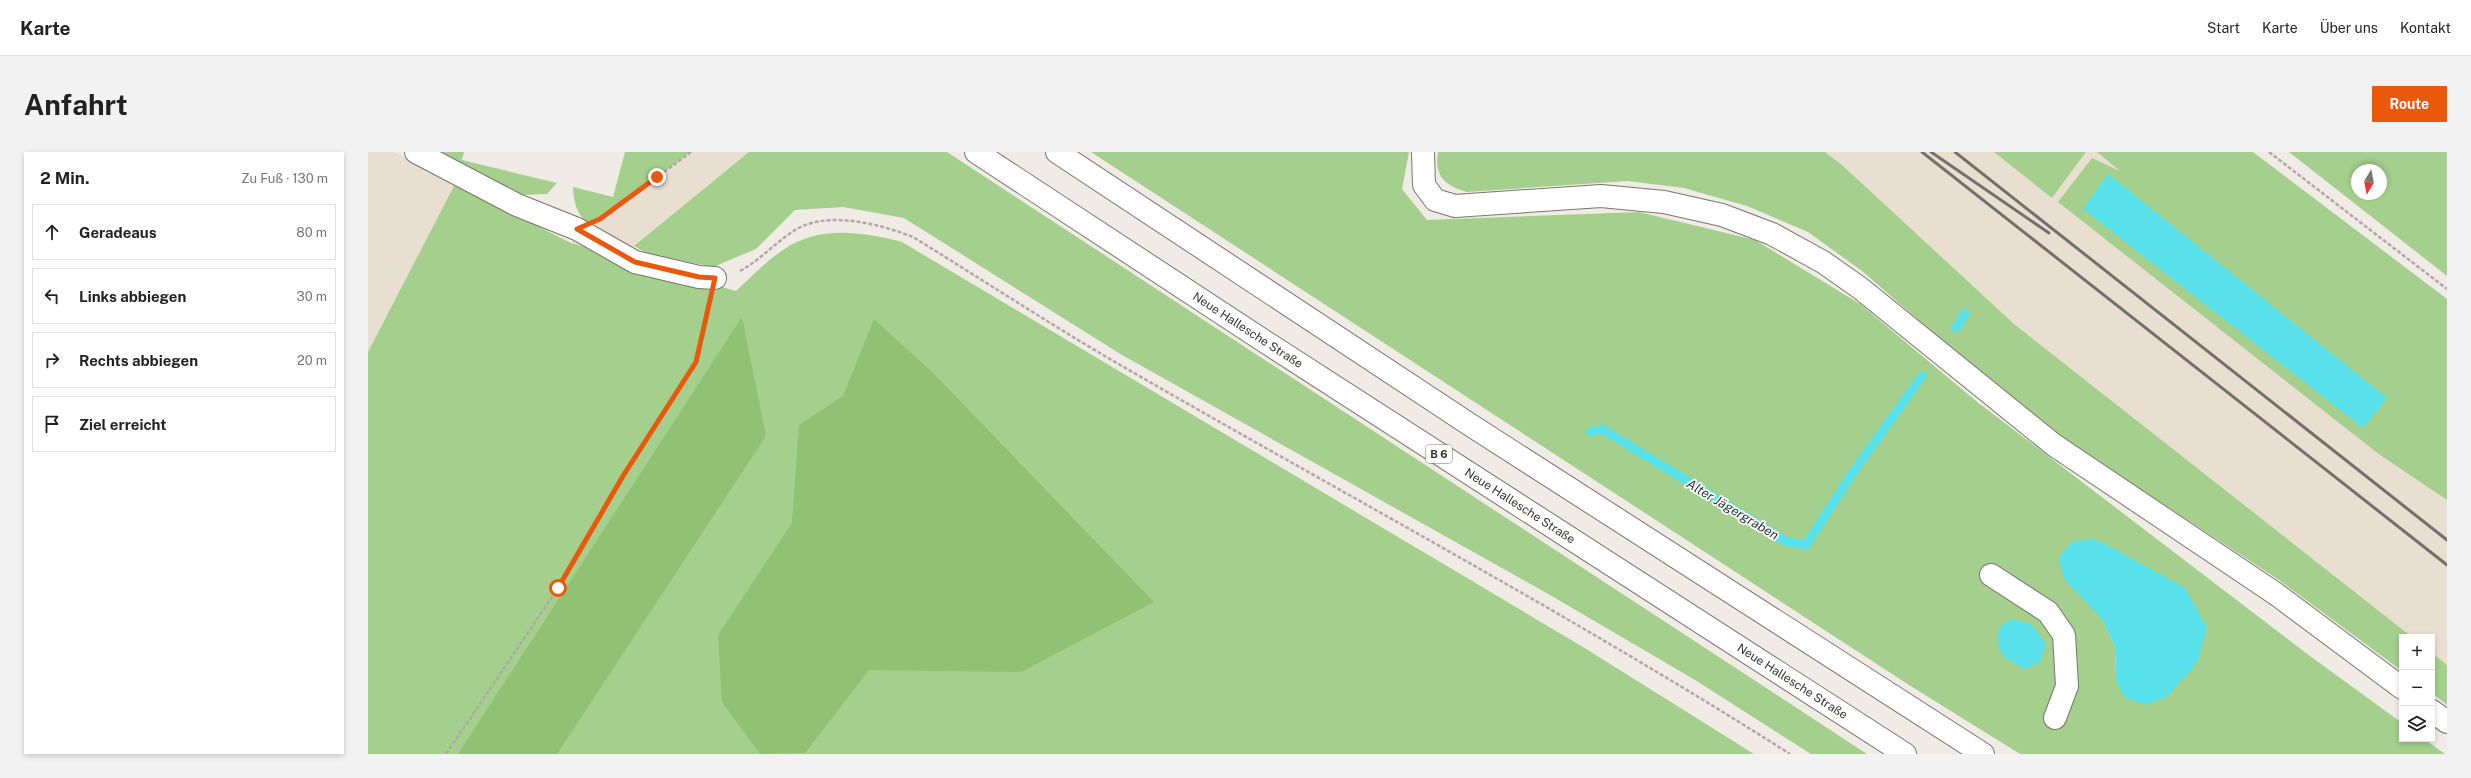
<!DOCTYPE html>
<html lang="de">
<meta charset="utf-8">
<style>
body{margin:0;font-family:"Public Sans",sans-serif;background:#f2f2f2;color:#222}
.controls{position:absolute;right:12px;bottom:12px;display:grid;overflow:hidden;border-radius:0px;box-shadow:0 2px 6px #0003}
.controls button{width:36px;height:36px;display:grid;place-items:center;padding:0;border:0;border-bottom:1px solid #e0e0e0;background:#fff;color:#222;font:20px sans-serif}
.compass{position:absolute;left:1983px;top:12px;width:36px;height:36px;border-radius:50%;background:#fff;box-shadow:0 2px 6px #0003;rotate:190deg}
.stop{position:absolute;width:12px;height:12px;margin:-9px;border:3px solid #ea580c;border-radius:50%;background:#fff}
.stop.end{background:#ea580c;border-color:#fff;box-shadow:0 1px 4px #0008}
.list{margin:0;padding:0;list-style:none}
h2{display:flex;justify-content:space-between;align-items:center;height:52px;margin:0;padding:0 16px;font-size:17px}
h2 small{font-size:13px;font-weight:400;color:#767676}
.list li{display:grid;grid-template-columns:26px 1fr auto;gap:12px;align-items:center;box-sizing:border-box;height:56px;margin:0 8px 8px;padding:0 8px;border:1px solid #e0e0e0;border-radius:0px}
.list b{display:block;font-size:15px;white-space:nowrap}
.list em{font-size:13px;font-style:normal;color:#767676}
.icon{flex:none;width:22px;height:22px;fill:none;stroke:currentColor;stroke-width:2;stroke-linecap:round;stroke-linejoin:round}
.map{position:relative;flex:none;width:2079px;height:602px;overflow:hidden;border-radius:0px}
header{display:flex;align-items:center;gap:24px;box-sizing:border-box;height:56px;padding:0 20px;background:#fff;border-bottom:1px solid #e0e0e0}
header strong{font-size:19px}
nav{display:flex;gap:22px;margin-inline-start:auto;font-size:14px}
.intro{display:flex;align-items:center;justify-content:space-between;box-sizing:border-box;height:96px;padding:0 24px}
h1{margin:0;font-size:28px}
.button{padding:10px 18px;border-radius:0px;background:#ea580c;color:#fff;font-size:14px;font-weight:700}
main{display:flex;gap:24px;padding:0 24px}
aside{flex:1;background:#fff;border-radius:0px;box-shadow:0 2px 6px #0003}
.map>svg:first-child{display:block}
.built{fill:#e8dfd1}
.green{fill:#a4cf8c;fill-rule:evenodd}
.forest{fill:#91c274}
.water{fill:#58e1ea}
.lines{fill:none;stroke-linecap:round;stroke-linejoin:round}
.stream{stroke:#58e1ea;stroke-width:9}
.minor-casing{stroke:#79746e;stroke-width:24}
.major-casing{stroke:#79746e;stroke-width:24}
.path{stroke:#aeaba5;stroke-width:2.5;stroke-dasharray:4 2;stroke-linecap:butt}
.minor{stroke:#fff;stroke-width:22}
.major{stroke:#fff;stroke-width:22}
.rail{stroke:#74716d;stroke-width:3}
.route{stroke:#ea580c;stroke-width:5}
.labels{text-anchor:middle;stroke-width:3.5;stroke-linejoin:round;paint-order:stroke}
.shield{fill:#fff;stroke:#71706d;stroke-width:1}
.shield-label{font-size:11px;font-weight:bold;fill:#34322f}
.street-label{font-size:12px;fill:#34322f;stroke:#fff}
.water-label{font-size:13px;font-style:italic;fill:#1b3334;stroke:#fff}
</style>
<header>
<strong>Karte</strong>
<nav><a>Start</a><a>Karte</a><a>Über uns</a><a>Kontakt</a></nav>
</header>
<div class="intro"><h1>Anfahrt</h1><a class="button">Route</a></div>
<main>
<aside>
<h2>2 Min.<small>Zu Fuß · 130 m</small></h2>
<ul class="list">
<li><svg class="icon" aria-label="ahead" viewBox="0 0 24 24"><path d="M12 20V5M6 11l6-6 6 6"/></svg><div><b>Geradeaus</b></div><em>80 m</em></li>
<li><svg class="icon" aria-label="left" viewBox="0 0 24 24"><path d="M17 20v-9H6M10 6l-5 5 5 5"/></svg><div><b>Links abbiegen</b></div><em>30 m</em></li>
<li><svg class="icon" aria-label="right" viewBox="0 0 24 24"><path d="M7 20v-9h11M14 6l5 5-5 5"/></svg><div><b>Rechts abbiegen</b></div><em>20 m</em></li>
<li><svg class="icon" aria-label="arrive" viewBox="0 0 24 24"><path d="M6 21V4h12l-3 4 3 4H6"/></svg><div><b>Ziel erreicht</b></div></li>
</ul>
</aside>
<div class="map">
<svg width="2079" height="602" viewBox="0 0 2079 602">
<rect width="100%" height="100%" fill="#f0ece5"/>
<g class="built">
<polygon points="0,0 26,0 87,32 0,200"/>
<polygon points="322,0 381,0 266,94 246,114 203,91"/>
<polygon points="1457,0 1626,0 1684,46 1718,0 1729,0 2050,258 2012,303 2079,348 2079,513 2064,501 2064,485 2044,485 1646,172 1474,13"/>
</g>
<g class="green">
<polygon points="73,0 96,0 94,8 189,31 179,42 153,43"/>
<path d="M257,0H322L224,74C209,64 206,52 205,35L245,45Z"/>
<polygon points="381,0 579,0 1499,602 1443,602 1327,528 1182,443 754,203 536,66 475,55 427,58 388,97 345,115 280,102 266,94"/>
<path d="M723,0H1041L1034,37L1059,68L1271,60L1387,88L1492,152L1608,249L1942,504L2034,571V587H2056L2077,602H1652L1541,533ZM1734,467L1799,545L1747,527L1748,496Z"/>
<path d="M1070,0H1457L1474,13L1646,172L2044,485H2034V519L1911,428L1704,292L1593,205L1494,119L1440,80L1379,54L1316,36L1260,29L1099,40C1077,34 1066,24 1070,0Z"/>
<polygon points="1626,0 1718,0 1684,46"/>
<polygon points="1729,0 1885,0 2079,147 2079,348 2012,303 1690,50 1724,6 1752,19"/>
<path d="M1921,0H2079V124ZM1989,18H2013V42H1989Z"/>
<path d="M87,32L203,91L368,139C383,125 398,109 415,98C452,73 493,80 534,90L1215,495L1386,602H0V200Z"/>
<polygon points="2064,501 2079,513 2079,553 2064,541"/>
</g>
<g class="forest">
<polygon points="374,165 398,284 189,602 90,602"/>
<polygon points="506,167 566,222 786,450 653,520 501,518 437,601 392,602 354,550 350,483 424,371 431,273 475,244"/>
</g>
<g class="water">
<polygon points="1740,22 2019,246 1995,276 1715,57"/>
<polygon points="1724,387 1735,391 1817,436 1839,476 1829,511 1799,545 1778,553 1757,546 1747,527 1748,496 1734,467 1697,428 1690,406 1704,390"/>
<path d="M1643,467L1663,472L1678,492L1672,510L1656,517C1635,507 1627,500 1631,476Z"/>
</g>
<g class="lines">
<g class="stream">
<polyline points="1588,176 1597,162"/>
<polyline points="1222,280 1234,277 1417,389 1438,393 1486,319 1554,224"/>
</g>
<defs>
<g id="minor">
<polyline points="48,0 149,53 209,77 267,110 331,125 347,126"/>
<polyline points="1055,0 1056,33 1067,48 1087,54 1233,44 1296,50 1354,63 1404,82 1455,110 1492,136 1686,293 1908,442 2034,536"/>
<polyline points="1623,423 1680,460 1696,483 1699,534 1687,566"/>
<polyline points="2064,559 2079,570"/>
</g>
<g id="major">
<path id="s1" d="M608,0L896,189L1537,602"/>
<polyline points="689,0 1104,274 1615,602"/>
</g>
</defs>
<use href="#minor" class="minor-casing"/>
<use href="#major" class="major-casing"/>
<g class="path">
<polyline points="1901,0 2079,137"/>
<polyline points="238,63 323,0"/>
<path d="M372,119C392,108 406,92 424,80C456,57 512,72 545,85C615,128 683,173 754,214C977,343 1205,464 1422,602"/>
<polyline points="78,602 199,423 255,324 328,211 341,152"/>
</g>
<use href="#minor" class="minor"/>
<use href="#major" class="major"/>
<g class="rail">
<polyline points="1554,0 2079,413"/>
<polyline points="1563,0 1681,81"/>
<polyline points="1587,0 2079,388"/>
</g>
</g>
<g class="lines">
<polyline class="route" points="190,436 255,324 328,210 347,126 331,125 267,110 209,77 232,67 289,25"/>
</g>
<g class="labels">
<rect class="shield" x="1058" y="293" width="26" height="18" rx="3"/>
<g class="shield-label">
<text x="1071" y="306">B 6</text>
</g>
<g class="street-label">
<text dy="4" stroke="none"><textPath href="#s1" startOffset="325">Neue Hallesche Straße</textPath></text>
<text dy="4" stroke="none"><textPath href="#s1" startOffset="649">Neue Hallesche Straße</textPath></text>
<text dy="4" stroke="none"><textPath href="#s1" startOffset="973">Neue Hallesche Straße</textPath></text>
</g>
<g class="water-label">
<text transform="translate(1365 357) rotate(31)" y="5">Alter Jägergraben</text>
</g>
</g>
</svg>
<div class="controls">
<button>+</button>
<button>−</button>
<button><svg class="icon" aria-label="layers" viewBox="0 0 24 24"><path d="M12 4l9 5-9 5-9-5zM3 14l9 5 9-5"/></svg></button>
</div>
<svg class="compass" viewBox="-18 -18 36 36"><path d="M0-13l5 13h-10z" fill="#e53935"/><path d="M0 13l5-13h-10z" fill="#767676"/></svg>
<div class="stop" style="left:190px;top:436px"></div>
<div class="stop end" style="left:289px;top:25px"></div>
</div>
</main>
